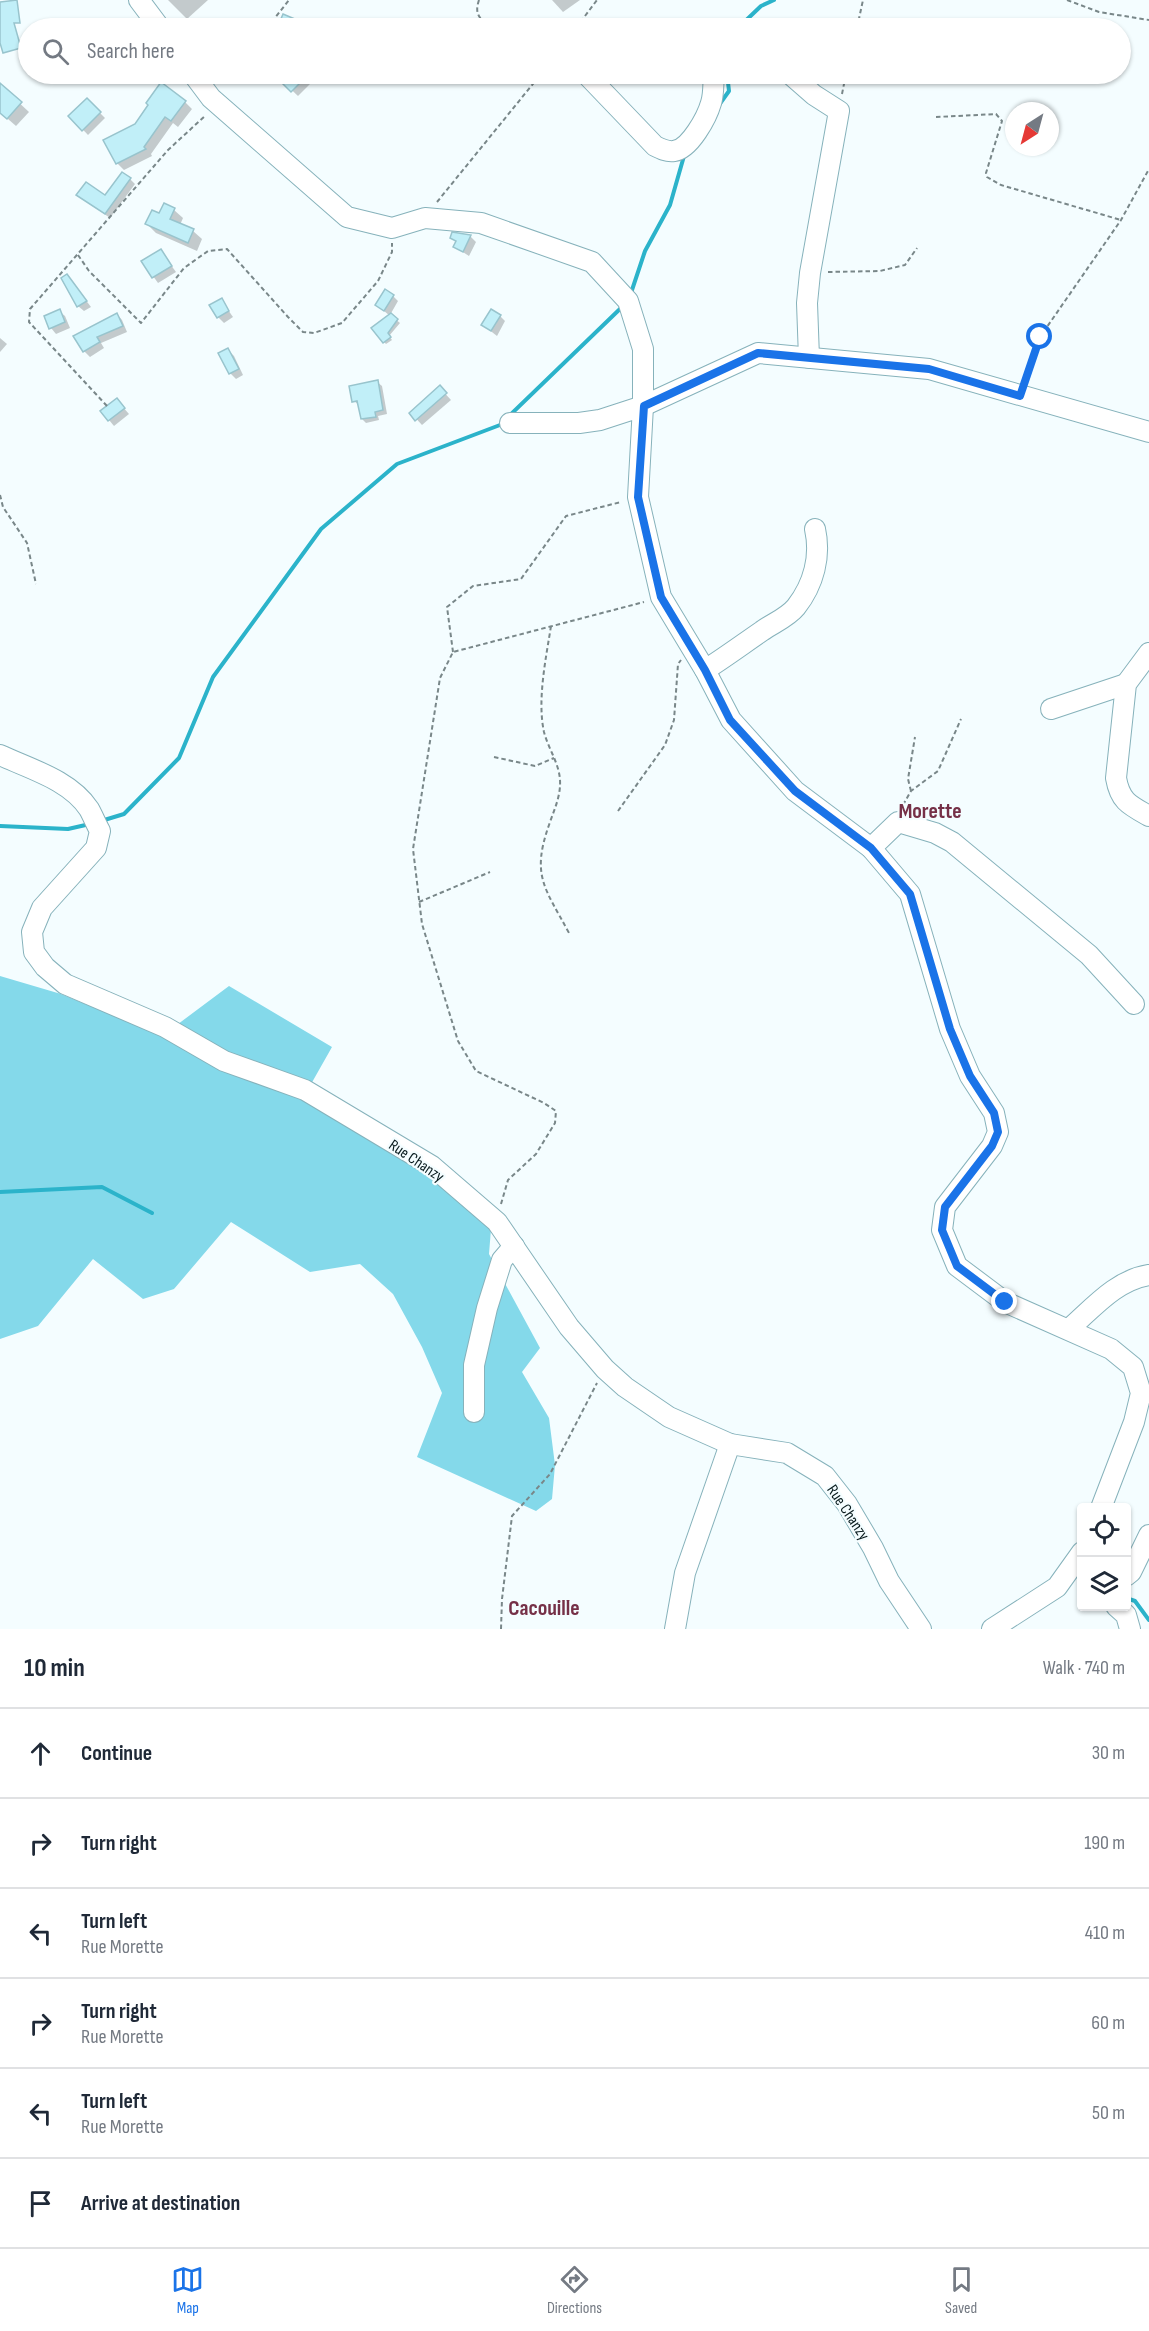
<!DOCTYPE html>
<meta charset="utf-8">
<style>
body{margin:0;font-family:"Sofia Sans Condensed",sans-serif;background:#f2f2f3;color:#1f2937}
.controls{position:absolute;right:18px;bottom:18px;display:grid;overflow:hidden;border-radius:6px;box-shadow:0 2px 4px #0004}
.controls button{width:54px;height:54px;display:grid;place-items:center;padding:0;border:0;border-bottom:2px solid #e0e1e3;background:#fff;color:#1f2937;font:30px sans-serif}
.compass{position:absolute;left:1005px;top:102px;width:54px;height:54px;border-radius:50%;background:#fff;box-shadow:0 2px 4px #0004;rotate:216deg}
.stop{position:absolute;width:18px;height:18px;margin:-14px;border:4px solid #1a73e8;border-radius:50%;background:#fff}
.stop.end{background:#1a73e8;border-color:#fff;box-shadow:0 2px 6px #0008}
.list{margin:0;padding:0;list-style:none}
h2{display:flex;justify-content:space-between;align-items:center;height:78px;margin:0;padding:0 24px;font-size:26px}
h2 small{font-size:20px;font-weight:400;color:#747a83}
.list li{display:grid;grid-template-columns:39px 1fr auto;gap:18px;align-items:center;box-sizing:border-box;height:90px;padding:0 24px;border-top:2px solid #e0e1e3}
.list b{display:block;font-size:22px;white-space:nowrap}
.list p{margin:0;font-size:20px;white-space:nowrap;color:#747a83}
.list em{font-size:20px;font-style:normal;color:#747a83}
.icon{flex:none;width:33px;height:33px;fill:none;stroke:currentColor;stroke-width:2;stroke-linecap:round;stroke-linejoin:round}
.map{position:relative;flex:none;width:1149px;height:1629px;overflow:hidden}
.search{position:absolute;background:#fff;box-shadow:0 2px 4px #0004;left:18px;right:18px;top:18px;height:66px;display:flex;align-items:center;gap:15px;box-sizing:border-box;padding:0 21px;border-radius:33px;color:#747a83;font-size:22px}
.sheet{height:618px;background:#fff}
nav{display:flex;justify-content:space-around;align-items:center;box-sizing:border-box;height:84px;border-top:2px solid #e0e1e3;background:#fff;font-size:16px;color:#747a83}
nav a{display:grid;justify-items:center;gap:3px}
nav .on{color:#1a73e8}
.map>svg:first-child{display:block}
.green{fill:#84d9ea}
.shadow{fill:#0003}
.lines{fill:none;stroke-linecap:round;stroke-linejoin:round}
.stream{stroke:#2bb3ca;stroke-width:4}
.building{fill:#c1eff8;stroke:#98c4cd;stroke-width:1.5}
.minor-casing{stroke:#86b2bb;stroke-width:22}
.path{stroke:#798789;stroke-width:2;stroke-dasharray:4.5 3;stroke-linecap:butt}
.minor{stroke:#fff;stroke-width:20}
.route{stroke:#1a73e8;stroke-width:8}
.labels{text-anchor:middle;stroke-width:4.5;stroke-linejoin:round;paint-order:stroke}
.street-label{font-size:16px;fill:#081a1d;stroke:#f4fdff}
.district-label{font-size:22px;font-weight:bold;fill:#753047;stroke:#f4fdff}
</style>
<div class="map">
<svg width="1149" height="1629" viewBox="0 0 1149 1629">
<rect width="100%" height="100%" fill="#f4fdff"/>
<polygon class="green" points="0,976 61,994 162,1036 229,986 332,1047 302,1100 429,1176 491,1229 489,1254 540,1348 522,1372 549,1418 555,1465 552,1499 536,1511 417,1457 442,1393 422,1347 393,1294 360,1264 310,1272 231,1222 174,1289 143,1299 93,1259 38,1326 0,1339"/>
<g class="shadow">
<polygon points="168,0 208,0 187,19"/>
<polygon points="552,0 580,0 563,12"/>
<polygon points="280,74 312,74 316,78 298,96 277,76"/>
<polygon points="0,85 29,112 16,126 0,112"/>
<polygon points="87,100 105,118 88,135 70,116"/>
<polygon points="185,102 192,109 178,127 173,123 151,154 152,156 124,170 117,163 105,141"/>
<polygon points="130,179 135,184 110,218 83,199 106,197"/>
<polygon points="174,210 183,218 180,225 193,231 202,239 197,251 156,233 147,224 160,215"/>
<polygon points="470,236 476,242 469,256 455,247 457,243 451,237"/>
<polygon points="160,250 176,272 158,283 143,262"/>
<polygon points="72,282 91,307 84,311 78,306"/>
<polygon points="393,296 398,301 390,315 400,323 389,336 392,340 386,344 384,342 390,316 377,305"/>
<polygon points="221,300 233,317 224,323 218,317"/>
<polygon points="59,311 65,316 70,328 56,334 51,328"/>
<polygon points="117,314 122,320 127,332 101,343 104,348 90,357 84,351"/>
<polygon points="500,316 505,321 497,336 483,325"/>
<polygon points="0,338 7,344 0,352"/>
<polygon points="228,350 234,356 243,375 236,379 230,373"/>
<polygon points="377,382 382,386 387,414 378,416 379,420 366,423 362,419 359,405 354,401"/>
<polygon points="440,388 451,400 422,425 411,413"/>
<polygon points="122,406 129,414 114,426 109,420"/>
</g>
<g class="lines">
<g class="stream">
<polyline points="738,28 761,6 774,0"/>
<polyline points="719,105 729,91 727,74"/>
<polyline points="631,293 645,251 670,205 684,156"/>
<polyline points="509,416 622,307"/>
<polyline points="101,821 124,814 179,758 213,677 321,529 397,464 500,425 503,421"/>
<polyline points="0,826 68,829 90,824"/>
<polyline points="0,1192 102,1187 152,1213"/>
<polyline points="1126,1598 1135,1601 1149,1620"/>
</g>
</g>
<g class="building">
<polygon points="17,0 20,23 14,23 21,48 3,53 0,43 0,2"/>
<polygon points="283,14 316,28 285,28 278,26"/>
<polygon points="273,74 309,74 291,92"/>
<polygon points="161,82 186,101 171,121 165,117 144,147 146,149 116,164 103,140 135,124 148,105 146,103"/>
<polygon points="0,83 22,102 7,119 0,113"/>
<polygon points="87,98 101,112 82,131 68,116"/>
<polygon points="122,172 131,178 105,214 76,195 86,182 105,195"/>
<polygon points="164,203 175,208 170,219 194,229 188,243 145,224 152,210 159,213"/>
<polygon points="452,232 471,235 463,252 453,247 456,241 450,238"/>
<polygon points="161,249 172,266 152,278 141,261"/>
<polygon points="67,274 87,301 77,307 61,278"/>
<polygon points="385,289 394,295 384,311 375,305"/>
<polygon points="222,298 229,311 217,318 209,305"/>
<polygon points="60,309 65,322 49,329 44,316"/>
<polygon points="491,309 501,315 491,331 481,325"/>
<polygon points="117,313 123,326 97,337 100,342 83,352 73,336"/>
<polygon points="391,313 398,319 388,333 391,337 383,343 371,328"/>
<polygon points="228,348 239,369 229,374 218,353"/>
<polygon points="378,380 383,410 375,412 376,417 361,419 357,401 352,402 349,386"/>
<polygon points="440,385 447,393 415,421 409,413"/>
<polygon points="117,398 125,408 108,421 100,411"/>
</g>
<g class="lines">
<defs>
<g id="minor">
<polyline points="139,0 160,28"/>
<polyline points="193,74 211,98 347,217 392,228 425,218 481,223 592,262 628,301 643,349 643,406 758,353 929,369 1149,432"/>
<path d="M586,74L655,146C661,149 667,152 674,151C690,149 707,117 711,103C714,94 713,83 714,74"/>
<polyline points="790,74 814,95 839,111 810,273 807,303 809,358"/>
<polyline points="510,423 579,423 600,420 643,406 638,497 661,597 705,670 731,720 795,791 871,848 910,894 950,1029 970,1076 994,1113 998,1132 992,1146 945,1207 942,1230 957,1266 1005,1302 1111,1349 1133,1367 1141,1393 1134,1422 1101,1508"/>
<path d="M1149,653L1126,684L1116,778C1120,801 1129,805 1149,816"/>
<path d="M705,670C724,658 743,644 762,631C773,623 787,618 796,607C814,584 821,556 815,529"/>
<polyline points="1051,709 1126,684"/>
<path d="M0,755C30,769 70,780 89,809C93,816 96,824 100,831L96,848L42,908L32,932L34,952L45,967L65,984L165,1027L224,1061L305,1090L432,1166L497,1222L569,1327L605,1369L625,1387L669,1417L730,1444L787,1453L825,1476L847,1504L873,1548L889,1581L921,1629"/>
<polyline points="871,848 898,822 935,833 952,842 1089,955 1134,1004"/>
<path d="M1069,1329C1093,1308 1116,1280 1149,1275"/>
<polyline points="474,1412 474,1365 487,1308 502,1260 514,1246"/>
<polyline points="1126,1576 1131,1572 1149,1535"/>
<polyline points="1116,1606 1126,1615 1130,1629"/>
<polyline points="675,1629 685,1573 730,1444"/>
<polyline points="992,1629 1057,1587 1082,1552"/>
</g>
</defs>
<use href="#minor" class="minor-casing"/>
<g class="path">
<path d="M479,0C474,15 480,18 490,28"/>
<polyline points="1067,0 1099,12 1149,20"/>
<polyline points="267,28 289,0"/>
<polyline points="576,28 597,0"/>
<polyline points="857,28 863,0"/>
<polyline points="531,74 536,79"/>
<polyline points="842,94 846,74"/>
<polyline points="936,117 996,114 1002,121 986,173 987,177 1001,185 1121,220"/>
<polyline points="437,202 541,74"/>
<polyline points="78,255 89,271 141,323 184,268 208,251 227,249 288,317 303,332 314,333 342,323 378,281 392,252 392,243"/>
<polyline points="828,272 880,271 905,265 917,248"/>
<polyline points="1025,381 1040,337 1121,220 1149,169"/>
<polyline points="107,406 29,322 30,309 168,150 206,115"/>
<polyline points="0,495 3,507 27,543 36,584"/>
<path d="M551,626C546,658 537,700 544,732C548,748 559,763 560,780C561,796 554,810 549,825C531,876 545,888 569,933"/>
<polyline points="453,652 447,607 473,586 521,579 566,516 621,502"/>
<polyline points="494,757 535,766 554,758"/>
<polyline points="911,791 908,779 915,737"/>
<polyline points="903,805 911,791 938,771 961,719"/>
<polyline points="618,811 665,745 674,720 678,664 681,660"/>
<polyline points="419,902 490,872"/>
<polyline points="501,1204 508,1180 536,1154 555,1123 556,1111 544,1103 476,1071 458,1041 422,924 413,849 440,678 453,652 644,602"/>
<polyline points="501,1629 502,1599 512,1516 550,1474 597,1383"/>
</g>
<use href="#minor" class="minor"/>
</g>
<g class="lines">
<polyline class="route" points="1005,1302 957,1266 942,1230 945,1207 992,1146 998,1132 994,1113 970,1076 950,1029 910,894 871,848 795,791 730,720 705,670 661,597 638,497 644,406 758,353 929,369 1020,396 1040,337"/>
</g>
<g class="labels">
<g class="street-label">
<text transform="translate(417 1160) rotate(34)" y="6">Rue Chanzy</text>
<text transform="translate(849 1512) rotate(56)" y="6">Rue Chanzy</text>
</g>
<g class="district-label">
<text x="930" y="818">Morette</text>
<text x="544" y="1615">Cacouille</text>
</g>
</g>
</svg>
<div class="controls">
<button><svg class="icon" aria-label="locate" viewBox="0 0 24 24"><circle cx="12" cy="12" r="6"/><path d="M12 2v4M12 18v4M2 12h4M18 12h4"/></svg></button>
<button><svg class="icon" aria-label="layers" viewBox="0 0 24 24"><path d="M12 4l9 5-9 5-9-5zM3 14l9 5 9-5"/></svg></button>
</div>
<svg class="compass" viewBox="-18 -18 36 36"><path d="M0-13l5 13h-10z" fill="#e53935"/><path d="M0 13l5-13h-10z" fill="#747a83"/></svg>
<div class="stop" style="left:1040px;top:337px"></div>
<div class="stop end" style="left:1005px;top:1302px"></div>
<div class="search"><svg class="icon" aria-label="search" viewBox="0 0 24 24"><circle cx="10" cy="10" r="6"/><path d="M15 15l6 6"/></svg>Search here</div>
</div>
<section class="sheet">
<h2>10 min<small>Walk · 740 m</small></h2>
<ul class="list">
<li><svg class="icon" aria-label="ahead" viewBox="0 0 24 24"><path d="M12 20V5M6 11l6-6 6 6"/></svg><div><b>Continue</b></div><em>30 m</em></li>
<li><svg class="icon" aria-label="right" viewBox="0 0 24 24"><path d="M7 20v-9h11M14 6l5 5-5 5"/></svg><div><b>Turn right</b></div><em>190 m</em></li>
<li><svg class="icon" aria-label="left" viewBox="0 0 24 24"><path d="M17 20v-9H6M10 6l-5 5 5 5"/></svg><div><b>Turn left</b><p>Rue Morette</p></div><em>410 m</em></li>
<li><svg class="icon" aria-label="right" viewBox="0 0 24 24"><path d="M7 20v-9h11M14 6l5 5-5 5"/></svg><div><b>Turn right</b><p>Rue Morette</p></div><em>60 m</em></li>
<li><svg class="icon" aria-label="left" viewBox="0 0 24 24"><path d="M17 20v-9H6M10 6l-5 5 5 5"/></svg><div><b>Turn left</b><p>Rue Morette</p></div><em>50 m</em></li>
<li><svg class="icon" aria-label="arrive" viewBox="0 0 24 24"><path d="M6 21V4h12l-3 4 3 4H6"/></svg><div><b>Arrive at destination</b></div></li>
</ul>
</section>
<nav>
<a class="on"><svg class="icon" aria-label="map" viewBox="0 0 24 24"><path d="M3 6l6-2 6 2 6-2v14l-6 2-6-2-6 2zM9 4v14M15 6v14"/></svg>Map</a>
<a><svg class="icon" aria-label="directions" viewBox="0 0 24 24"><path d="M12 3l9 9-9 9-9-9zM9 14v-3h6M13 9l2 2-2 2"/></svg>Directions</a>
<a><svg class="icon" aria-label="saved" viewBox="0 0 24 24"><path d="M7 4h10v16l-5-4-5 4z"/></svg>Saved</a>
</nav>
